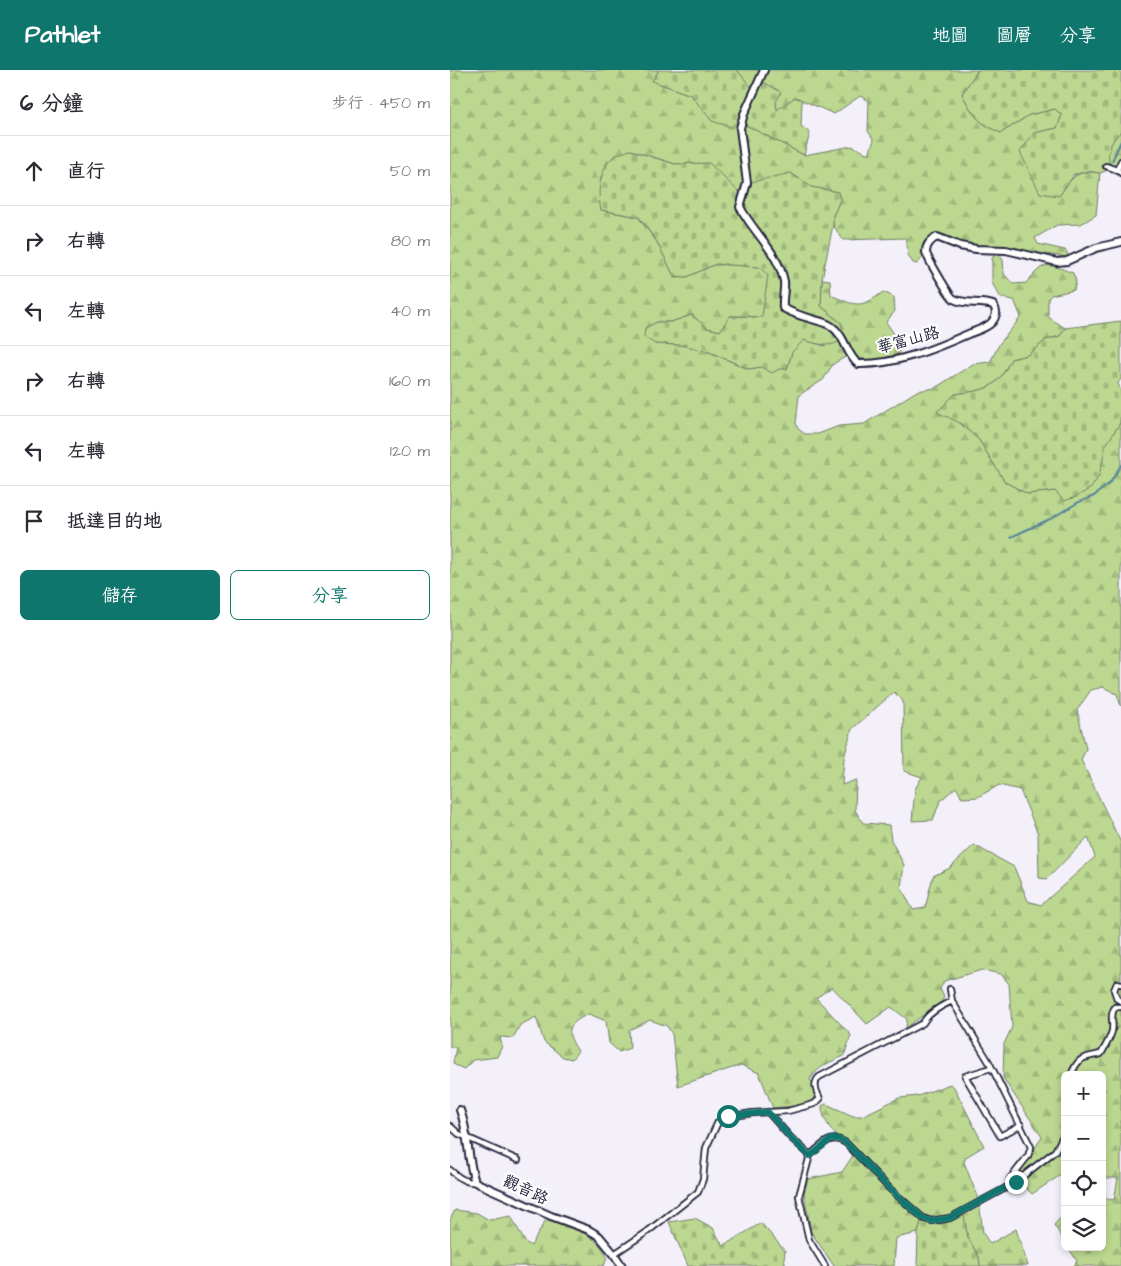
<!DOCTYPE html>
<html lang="zh-TW">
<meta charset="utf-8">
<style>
body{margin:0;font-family:"Architects Daughter","LXGW WenKai TC",sans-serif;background:#f7f7f7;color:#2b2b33}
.controls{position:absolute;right:15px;bottom:15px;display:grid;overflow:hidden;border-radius:8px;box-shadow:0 2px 8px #0003}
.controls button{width:45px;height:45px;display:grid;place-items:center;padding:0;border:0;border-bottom:1px solid #e1e1e2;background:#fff;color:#2b2b33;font:25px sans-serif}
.stop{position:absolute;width:15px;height:15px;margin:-11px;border:4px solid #0f766e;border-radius:50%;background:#fff}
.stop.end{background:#0f766e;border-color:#fff;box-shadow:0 1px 5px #0008}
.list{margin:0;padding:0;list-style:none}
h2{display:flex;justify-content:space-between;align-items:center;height:65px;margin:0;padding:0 20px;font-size:21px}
h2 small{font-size:16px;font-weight:400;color:#7c7c81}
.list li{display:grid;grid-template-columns:32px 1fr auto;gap:15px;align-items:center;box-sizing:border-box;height:70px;padding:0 20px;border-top:1px solid #e1e1e2}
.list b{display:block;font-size:19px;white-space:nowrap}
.list em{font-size:16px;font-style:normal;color:#7c7c81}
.actions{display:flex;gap:10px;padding:15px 20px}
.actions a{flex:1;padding:11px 0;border:1px solid #0f766e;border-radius:8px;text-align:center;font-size:18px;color:#0f766e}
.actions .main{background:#0f766e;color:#fff}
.icon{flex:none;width:28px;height:28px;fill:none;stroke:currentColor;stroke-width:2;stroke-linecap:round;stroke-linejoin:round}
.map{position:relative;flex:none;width:671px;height:1196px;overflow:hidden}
header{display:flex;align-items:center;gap:30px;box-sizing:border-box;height:70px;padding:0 25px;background:#0f766e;color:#fff}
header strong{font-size:24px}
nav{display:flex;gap:28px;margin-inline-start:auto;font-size:18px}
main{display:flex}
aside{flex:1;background:#fff}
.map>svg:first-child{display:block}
.forest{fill:url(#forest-firs);stroke:#6f7d66;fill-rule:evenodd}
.cemetery{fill:url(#cemetery-stones);stroke:#6f7d66}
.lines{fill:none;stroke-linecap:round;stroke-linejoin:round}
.stream{stroke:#57839b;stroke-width:2}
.street-casing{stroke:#22223b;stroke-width:8}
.secondary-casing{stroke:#22223b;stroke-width:10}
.street{stroke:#fff;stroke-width:4.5}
.secondary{stroke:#fff;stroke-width:6}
.route{stroke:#0f766e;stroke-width:6}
.labels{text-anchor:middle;stroke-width:4;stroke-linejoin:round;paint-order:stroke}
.street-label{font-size:16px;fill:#22223b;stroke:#fff}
</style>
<header>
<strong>Pathlet</strong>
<nav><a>地圖</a><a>圖層</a><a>分享</a></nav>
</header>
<main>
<aside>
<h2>6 分鐘<small>步行 · 450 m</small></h2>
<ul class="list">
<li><svg class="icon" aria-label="ahead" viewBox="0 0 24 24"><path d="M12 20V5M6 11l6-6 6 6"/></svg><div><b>直行</b></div><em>50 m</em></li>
<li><svg class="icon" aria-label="right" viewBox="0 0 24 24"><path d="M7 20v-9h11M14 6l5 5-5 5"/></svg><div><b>右轉</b></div><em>80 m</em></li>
<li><svg class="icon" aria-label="left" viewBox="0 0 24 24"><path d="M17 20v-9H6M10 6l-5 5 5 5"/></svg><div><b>左轉</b></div><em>40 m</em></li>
<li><svg class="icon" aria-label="right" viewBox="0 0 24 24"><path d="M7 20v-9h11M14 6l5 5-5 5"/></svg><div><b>右轉</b></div><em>160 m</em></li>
<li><svg class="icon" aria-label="left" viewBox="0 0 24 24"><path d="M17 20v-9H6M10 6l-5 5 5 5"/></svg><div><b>左轉</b></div><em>120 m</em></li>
<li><svg class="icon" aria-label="arrive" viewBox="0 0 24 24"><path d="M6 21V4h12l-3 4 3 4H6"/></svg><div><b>抵達目的地</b></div></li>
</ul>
<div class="actions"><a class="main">儲存</a><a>分享</a></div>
</aside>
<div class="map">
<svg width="671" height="1196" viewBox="0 0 671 1196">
<defs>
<pattern id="forest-firs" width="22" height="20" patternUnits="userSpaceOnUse" patternTransform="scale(1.25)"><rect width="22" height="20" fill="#bcd890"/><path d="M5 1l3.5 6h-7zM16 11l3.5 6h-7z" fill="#a1b97d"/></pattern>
<pattern id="cemetery-stones" width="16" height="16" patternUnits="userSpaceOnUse" patternTransform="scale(1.25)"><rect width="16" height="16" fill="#bcd890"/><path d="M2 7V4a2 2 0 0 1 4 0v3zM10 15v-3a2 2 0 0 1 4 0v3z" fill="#a1b97d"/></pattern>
</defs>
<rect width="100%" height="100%" fill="#f4f0f9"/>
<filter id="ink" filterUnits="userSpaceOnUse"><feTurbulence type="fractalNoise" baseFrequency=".02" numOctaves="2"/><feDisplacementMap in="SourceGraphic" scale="10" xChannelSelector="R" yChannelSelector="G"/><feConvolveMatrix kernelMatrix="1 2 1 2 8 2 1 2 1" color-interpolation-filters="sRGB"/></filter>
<g filter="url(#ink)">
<g class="forest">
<path d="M0,0H209L203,11L241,25L262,51H288L354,85L402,76L419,84L424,70L418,61L419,31L410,26L384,44L345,27L327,41L326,32L302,19L287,0H528L512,24C524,46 528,53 551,63L579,45L605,39L612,45L607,58L584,63L609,126C622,108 625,99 650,103L646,145L631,154L607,155L585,168L588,174L615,180L618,184L616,187L542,176L520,179L495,165H486L474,186L467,194L463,193L458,185L456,168L393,170L383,155V146L390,130L388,122L361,117L341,103L293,121H288L259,94H225L181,80L163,87L151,107V140L188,147L207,172L224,206L237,207L266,194L309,197L319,205L313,247L280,246L270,261L257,258L242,245L221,252H207L205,274L231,275L257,281L298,299L311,297L337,299L342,282L354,270L375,276L391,253L371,236L372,209L380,210L381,225C405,236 411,239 433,222L444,227L445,241L436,252L448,270L449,284L421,291L399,285L383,294L373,310L349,325L346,353L348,359L355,364H368L389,356L414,354L467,321L485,318L523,294L540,292L550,273L571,247L564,230L551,228L542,213V188L548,183L553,190L554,204L563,214L576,213C596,190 595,193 623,203L626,211L624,220L601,225L598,229V247L615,258L610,266L596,270L578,285L561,289C547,319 537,320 505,324L510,353L529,370L555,412L578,424L605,421L626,427C653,410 647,405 655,377C658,369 665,361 670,353L671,350V636L667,624L653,617L641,620L627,640L636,679L631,690L671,773V1196H624L627,1191L618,1177H652V1128L664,1130L668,1108H652V1005H615V1102L582,1124L566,1108L592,1067L553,1008L554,974L562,957L559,914L551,904L532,900L494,911L490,919L494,927L492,931L456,958L457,949L441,937L417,954L382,917L366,928L401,965L394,986C380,992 368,996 360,1010L371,1024L353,1035L323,1038L309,1003L291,995L228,1016L222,964L217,956L200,950L179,960L180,978L169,982L159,973L156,951L139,944C118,953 114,961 128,981L122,989L113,987L94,972L86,947L70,955L63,968L50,967L52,976L47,987L23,990L14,999L3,994L6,977H0ZM444,622L453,631L454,701L472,707L465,719L462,751L483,750L490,731L506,717L512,728L528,727L549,715L570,720L588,764L589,808L597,809L638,767L645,787L591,835L578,831L564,797L524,775L500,798L483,806L475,838L463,840L451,817L454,795L441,770L439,755L413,753L405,740L406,710L392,715L394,688L402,659Z"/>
<path d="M671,61V97L670,99H661C655,82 659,74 671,61Z"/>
<path d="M500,1014L504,1017L534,1076L516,1087L514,1092L529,1131L533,1163L540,1174L566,1159L578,1196H530L529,1187L518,1168L513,1147L492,1154L471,1152L468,1163L446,1168L444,1196H384L361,1162L354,1123L358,1109L392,1102L404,1084C392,1071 372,1055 372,1036L376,1034L403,1046H412L449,1028L468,1026Z"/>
<path d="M5,1140L27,1143L39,1150L61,1146L75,1172L81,1176L95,1151L102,1149C123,1158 148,1165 157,1187L154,1196H0V1150Z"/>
<polygon points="615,1143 615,1172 604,1155"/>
</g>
<g class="cemetery">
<polygon points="209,0 287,0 302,18 310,10 331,22 326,32 327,40 345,27 352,30 351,56 360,63 354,85 288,51 281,57 262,51 241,25 202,11"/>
<path d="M528,0H671V61C659,74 656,82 661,99L650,103L637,101L624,105L609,126L590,123L570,82L584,63L607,58L612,45L605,39L579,45L551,63C528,53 524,46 512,24Z"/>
<path d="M180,80L225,94L259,93L288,121H293L297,113L341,103L361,117L388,122L390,130L383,146V155L372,209L371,236L391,253L394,266C385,280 367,274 354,270L342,282L337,299H329L322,303L311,297L299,299L257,281L231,275L205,274L194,267L195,258L207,252H221L242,245L257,258L270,261L280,246L312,247L318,205L309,197L266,194L237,207L224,206L207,172L189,147L151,140C147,122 149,102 162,88C166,84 175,82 180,80Z"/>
<path d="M671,251V309L668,313L671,322L670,353L656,375L649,406L641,418L626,427L614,431L605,421L578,424L555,412L529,370L510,353L487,342L505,324C537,320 547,319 561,289L578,285L596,270L610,266L615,258Z"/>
<polygon points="514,1146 518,1168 529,1187 530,1196 467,1196 468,1163 471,1152 492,1154"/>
<polygon points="245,1148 263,1158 273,1176 311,1153 335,1181 334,1189 336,1196 238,1196 219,1152"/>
</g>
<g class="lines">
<g class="stream">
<polyline points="662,91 671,71"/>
<polyline points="561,467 600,449 629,432 644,426 660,413 671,395"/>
</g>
<defs>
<g id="street">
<polyline points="656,96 667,100 671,103"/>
<polyline points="667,100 671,91"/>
<polyline points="671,914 667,913 664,920 667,929 671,931"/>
<polyline points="500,919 502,931"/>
<polyline points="541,998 515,1006 550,1066 571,1055"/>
<path d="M621,1005C629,986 633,988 651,984C655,977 660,969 662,961C664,952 659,946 665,937H671"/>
<polyline points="318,1042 340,1067 360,1085 349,1126 359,1170 375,1196"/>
<polyline points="0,1056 9,1064 68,1090"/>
<path d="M360,1085C373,1075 380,1063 396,1073L440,1119L473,1148L481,1151L500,1148L563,1114L605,1081L615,1062"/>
<path d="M0,1100C7,1106 15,1113 25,1112"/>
<path d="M164,1184L197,1162L248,1122L253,1109L256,1078L268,1052L273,1048L302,1043L338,1041L364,1034L370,1029C367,1022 362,1014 369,1007L473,953C478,943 491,936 502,931L539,992L581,1077L578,1086L560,1109L563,1114"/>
</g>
<g id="secondary">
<path d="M314,0L294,44L290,58L297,113L290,137C303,162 328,182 334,211C335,219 332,229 333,238C341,242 350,246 359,248C366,251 374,251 381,256C395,265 396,284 408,294C445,295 484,279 518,264C525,261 537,258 542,252C547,246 547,240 543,235C530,231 515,235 504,229C500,227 476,186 476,182C476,175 481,170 487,167L510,176L526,179L556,180L607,192L617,191L646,178L671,172"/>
<path d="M10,1040C19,1063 17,1089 25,1112L101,1146L139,1160L149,1166L164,1184L172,1196"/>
</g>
</defs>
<use href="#street" class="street-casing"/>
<use href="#secondary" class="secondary-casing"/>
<use href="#street" class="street"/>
<use href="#secondary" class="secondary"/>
</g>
</g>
<g class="lines" filter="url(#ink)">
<polyline class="route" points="278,1046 318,1042 340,1067 360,1086 381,1069 389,1069 396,1073 440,1119 473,1148 481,1151 500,1148 566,1112"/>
</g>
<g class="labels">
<g class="street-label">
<text transform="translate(458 269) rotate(-15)" y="6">華富山路</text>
<text transform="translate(76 1119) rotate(25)" y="6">觀音路</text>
</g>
</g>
</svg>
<div class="controls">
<button>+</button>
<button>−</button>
<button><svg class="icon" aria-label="locate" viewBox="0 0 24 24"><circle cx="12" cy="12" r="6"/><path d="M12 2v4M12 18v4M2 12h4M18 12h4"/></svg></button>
<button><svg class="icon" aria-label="layers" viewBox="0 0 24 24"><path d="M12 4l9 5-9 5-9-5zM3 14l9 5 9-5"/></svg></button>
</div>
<div class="stop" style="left:278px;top:1046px"></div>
<div class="stop end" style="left:566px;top:1112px"></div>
</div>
</main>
